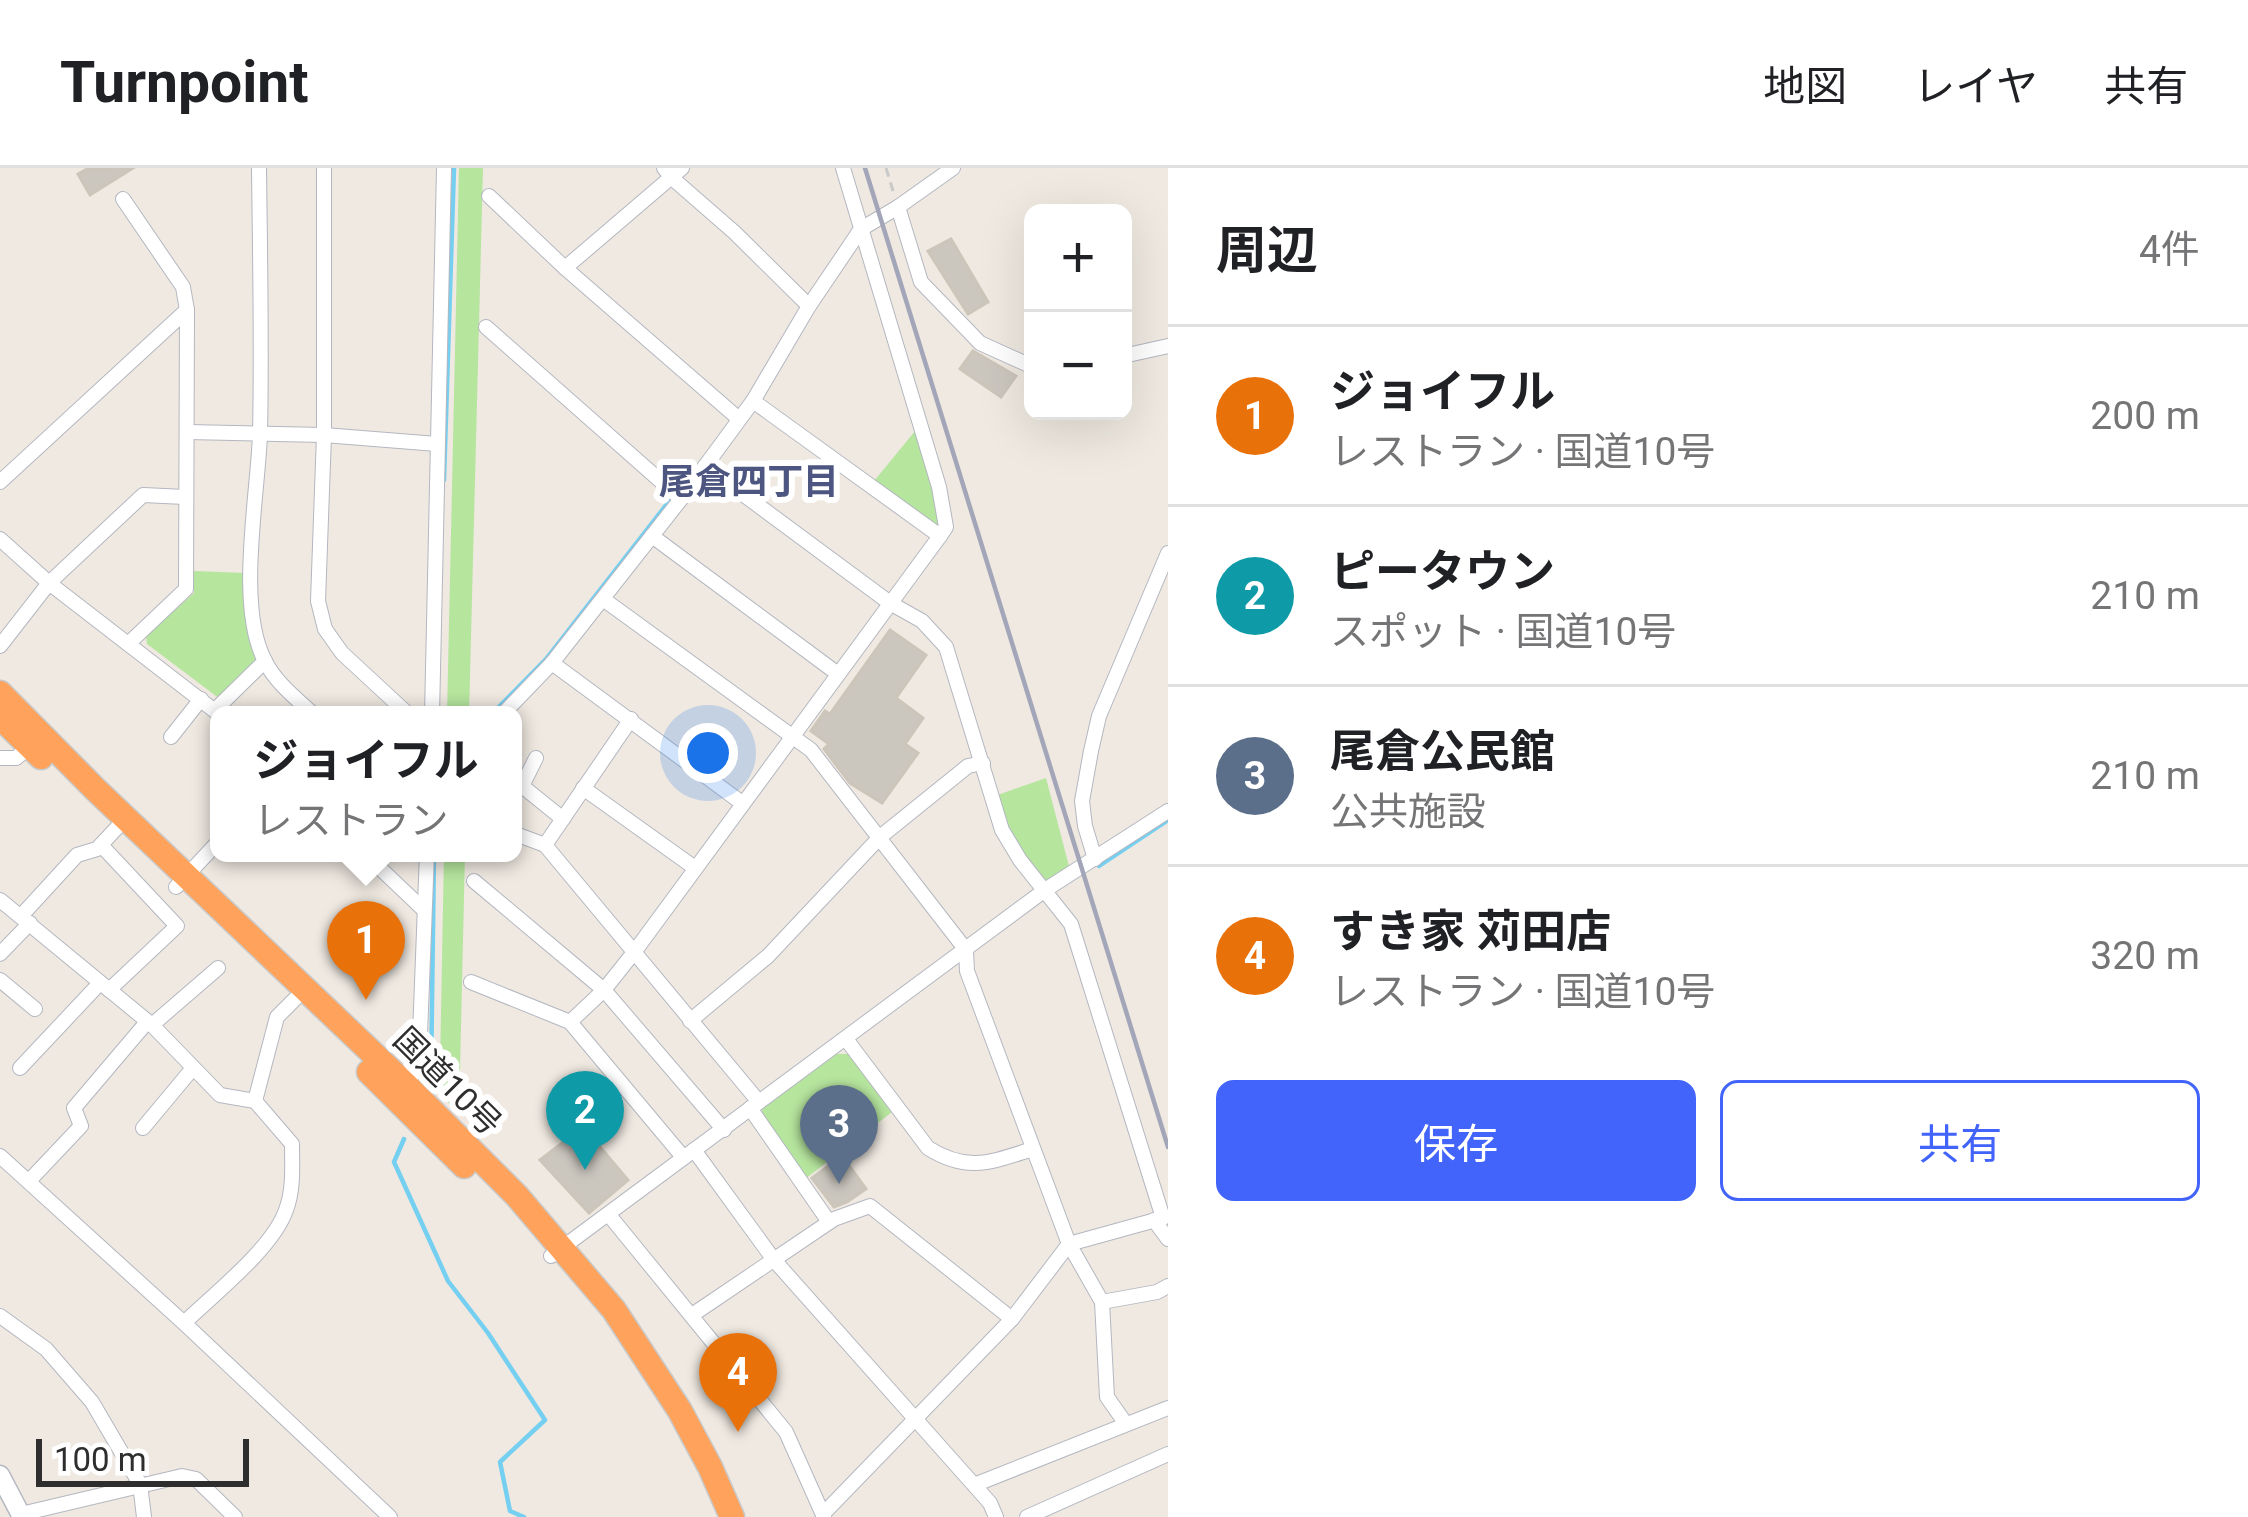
<!DOCTYPE html>
<html lang="ja">
<meta charset="utf-8">
<style>
body{margin:0;font-family:Roboto,"Noto Sans JP",sans-serif;background:#f6f6f6;color:#202124}
.controls{position:absolute;right:36px;top:36px;display:grid;overflow:hidden;border-radius:18px;box-shadow:0 12px 48px #0002}
.controls button{width:108px;height:108px;display:grid;place-items:center;padding:0;border:0;border-bottom:3px solid #e0e0e0;background:#fff;color:#202124;font:60px sans-serif}
.scale{position:absolute;left:36px;bottom:30px;width:213px;box-sizing:border-box;padding-left:12px;border:6px solid #2e2e2e;border-top:0;font-size:33px;line-height:42px;white-space:nowrap;color:#2e2e2e;-webkit-text-stroke:9px #fff;paint-order:stroke}
.you{position:absolute;left:708px;top:585px;width:42px;height:42px;margin:-30px;border:9px solid #fff;border-radius:50%;background:#1a73e8;box-shadow:0 0 0 18px #1a73e833}
.badge{display:grid;place-items:center;width:78px;height:78px;border-radius:50%;background:#4264fb;color:#fff;font-size:39px;font-weight:700}
.pin{position:absolute;translate:-50% -99px;filter:drop-shadow(0 3px 6px #0008)}
.pin::after{content:'';position:absolute;top:63px;width:42px;height:36px;background:inherit;clip-path:polygon(0 0,100% 0,50% 100%)}
.popup{position:absolute;left:210px;top:538px;width:312px;height:156px;box-sizing:border-box;display:grid;place-content:center;border-radius:18px;background:#fff;filter:drop-shadow(0 3px 9px #0005);font-size:39px;white-space:nowrap;color:#757577}
.popup b{font-size:45px;color:#202124}
.popup::after{content:'';position:absolute;left:50%;top:100%;margin-left:-24px;border:24px solid transparent;border-top-color:#fff}
.list{margin:0;padding:0;list-style:none}
h2{display:flex;justify-content:space-between;align-items:center;height:156px;margin:0;padding:0 48px;font-size:51px}
h2 small{font-size:39px;font-weight:400;color:#757577}
.list li{display:grid;grid-template-columns:78px 1fr auto;gap:36px;align-items:center;box-sizing:border-box;height:180px;padding:0 48px;border-top:3px solid #e0e0e0}
.list b{display:block;font-size:45px;white-space:nowrap}
.list p{margin:0;font-size:39px;white-space:nowrap;color:#757577}
.list em{font-size:39px;font-style:normal;color:#757577}
.actions{display:flex;gap:24px;padding:36px 48px}
.actions a{flex:1;padding:27px 0;border:3px solid #4264fb;border-radius:18px;text-align:center;font-size:42px;color:#4264fb}
.actions .main{background:#4264fb;color:#fff}
.map{position:relative;flex:none;width:1168px;height:1349px;overflow:hidden}
header{display:flex;align-items:center;gap:72px;box-sizing:border-box;height:168px;padding:0 60px;background:#fff;border-bottom:3px solid #e0e0e0}
header strong{font-size:57px}
nav{display:flex;gap:66px;margin-inline-start:auto;font-size:42px}
main{display:flex}
aside{flex:1;background:#fff}
.map>svg:first-child{display:block}
.green{fill:#b6e59e}
.lines{fill:none;stroke-linecap:round;stroke-linejoin:round}
.stream{stroke:#75cff0;stroke-width:4.5}
.building{fill:#cbc7bf;stroke:#cbc5ba;stroke-width:3}
.street-casing{stroke:#b4b7c1;stroke-width:16}
.secondary-casing{stroke:#b4b7c1;stroke-width:21}
.highway-casing{stroke:#c9c9c9;stroke-width:27}
.path{stroke:#c9c9c9;stroke-width:3;stroke-dasharray:9 6;stroke-linecap:butt}
.street{stroke:#fff;stroke-width:14}
.secondary{stroke:#fff;stroke-width:18}
.highway{stroke:#ffa35c;stroke-width:24}
.rail{stroke:#a3a6b8;stroke-width:4.5}
.labels{text-anchor:middle;stroke-width:12;stroke-linejoin:round;paint-order:stroke}
.street-label{font-size:33px;fill:#2e2e2e;stroke:#fff}
.neighbourhood-label{font-size:36px;font-weight:bold;fill:#4d5680;stroke:#fff}
</style>
<header>
<strong>Turnpoint</strong>
<nav><a>地図</a><a>レイヤ</a><a>共有</a></nav>
</header>
<main>
<div class="map">
<svg width="1168" height="1349" viewBox="0 0 1168 1349">
<rect width="100%" height="100%" fill="#efe9e1"/>
<g class="green">
<polygon points="459,0 483,0 469,547 447,547"/>
<polygon points="920,257 939,319 940,368 870,318"/>
<polygon points="194,403 246,405 258,495 220,531 147,476 146,468 194,425"/>
<polygon points="1046,610 1071,706 1045,722 1020,692 992,629"/>
<polygon points="444,685 465,685 459,946 433,918 440,898"/>
<polygon points="837,886 850,886 892,944 805,1011 763,948 762,941"/>
</g>
<g class="lines">
<g class="stream">
<polyline points="444,312 454,0"/>
<polyline points="491,547 547,490 695,300"/>
<polyline points="1099,698 1168,652"/>
<polyline points="431,911 434,685"/>
<polyline points="404,971 394,994 448,1113 488,1165 545,1252 500,1294 510,1343 524,1349"/>
</g>
</g>
<g class="building">
<polygon points="89,0 133,0 90,27 78,6"/>
<polygon points="951,71 988,134 968,146 928,83"/>
<polygon points="973,183 1016,208 1001,229 960,201"/>
<polygon points="890,462 926,487 896,530 923,550 905,576 918,585 882,635 850,615 824,581 829,576 811,563 825,543 830,546"/>
<polygon points="583,959 628,1012 589,1045 540,992"/>
<polygon points="842,988 866,1021 847,1034 834,1039 812,1010"/>
</g>
<g class="lines">
<defs>
<g id="street">
<path d="M259,0C260,89 262,177 260,266C258,327 236,439 265,493C275,514 297,531 314,547"/>
<polyline points="324,0 324,267 318,433 325,461 342,485 409,547"/>
<polyline points="664,0 672,10 734,64 809,138"/>
<polyline points="843,0 939,319 946,359 940,368"/>
<polyline points="489,28 565,100 739,251"/>
<polyline points="123,31 183,119 187,142 186,421 128,476"/>
<polyline points="898,39 921,114 980,175 1033,199"/>
<polyline points="565,100 682,0"/>
<polyline points="486,159 681,331"/>
<polyline points="1123,188 1168,178"/>
<polyline points="188,264 324,267 437,276"/>
<polyline points="705,298 890,435 922,453 946,479 1002,662 1020,692 1071,756 1163,1050 1069,1076 1012,1151 823,1346"/>
<polyline points="0,314 187,142"/>
<polyline points="652,368 838,506"/>
<polyline points="0,371 49,415 220,547"/>
<polyline points="603,431 811,582 966,782 967,803 1069,1076 1102,1134 1107,1229 1126,1256"/>
<polyline points="0,478 49,415 143,327 185,329"/>
<polyline points="552,495 742,635"/>
<polyline points="215,542 265,493"/>
<polyline points="432,547 444,0"/>
<polyline points="502,547 552,495 681,331 753,233 809,138 861,61 898,39 953,0"/>
<polyline points="171,569 201,531"/>
<polyline points="0,590 16,590 34,575"/>
<polyline points="536,590 522,618 563,651"/>
<polyline points="583,620 695,700"/>
<polyline points="513,665 545,677 759,934"/>
<polyline points="101,677 177,758 109,822"/>
<polyline points="545,677 631,551"/>
<polyline points="364,685 424,742"/>
<polyline points="1095,691 1085,658 1082,633 1091,583 1099,548 1168,385"/>
<polyline points="474,713 604,822 724,962"/>
<polyline points="176,719 219,673"/>
<path d="M0,732L152,857L220,927L255,933L292,976C292,998 294,1021 286,1042C273,1080 214,1126 184,1155"/>
<polyline points="21,748 77,687 97,681 126,650"/>
<polyline points="0,786 30,755"/>
<polyline points="0,812 35,841"/>
<polyline points="471,814 570,854 683,989"/>
<polyline points="690,853 768,788 880,669 968,598 983,595"/>
<polyline points="570,854 604,822 635,783 940,368 753,233"/>
<polyline points="152,857 218,800"/>
<path d="M846,871L928,980C968,1005 991,994 1033,981"/>
<polyline points="20,900 100,815"/>
<polyline points="406,919 419,893 427,685"/>
<polyline points="255,933 277,849 295,831"/>
<polyline points="750,940 829,1054"/>
<polyline points="143,960 193,900"/>
<polyline points="694,982 774,1092 990,1335 996,1349"/>
<polyline points="0,988 184,1155 390,1349"/>
<polyline points="29,1013 81,958 74,940 147,854"/>
<polyline points="609,1047 786,1264 824,1349"/>
<polyline points="1154,1052 1168,1071"/>
<polyline points="551,1088 1045,722 1168,643"/>
<polyline points="1102,1134 1157,1124 1168,1118"/>
<polyline points="692,1147 834,1051 870,1038 1012,1151"/>
<polyline points="0,1148 46,1181 92,1234 140,1316 144,1349"/>
<polyline points="974,1317 1168,1240"/>
<polyline points="21,1346 182,1308 196,1311 235,1349"/>
<polyline points="1027,1349 1168,1286"/>
</g>
<polyline id="secondary" points="0,1307 22,1349"/>
<g id="highway">
<polyline points="0,525 95,621 406,917 517,1028 614,1142 680,1243 710,1299 732,1349"/>
<polyline points="0,549 41,589"/>
<polyline points="369,904 464,998"/>
</g>
</defs>
<use href="#street" class="street-casing"/>
<use href="#secondary" class="secondary-casing"/>
<use href="#highway" class="highway-casing"/>
<polyline class="path" points="886,0 894,26"/>
<use href="#street" class="street"/>
<use href="#secondary" class="secondary"/>
<use href="#highway" class="highway"/>
<polyline class="rail" points="865,0 1168,979"/>
</g>
<g class="labels">
<g class="street-label">
<text transform="translate(448 913) rotate(45)" y="12">国道10号</text>
</g>
<g class="neighbourhood-label">
<text x="749" y="326">尾倉四丁目</text>
</g>
</g>
</svg>
<div class="controls">
<button>+</button>
<button>−</button>
</div>
<div class="scale">100 m</div>
<div class="you"></div>
<div class="pin badge" style="left:366px;top:832px;background:#e8710a">1</div>
<div class="popup"><b>ジョイフル</b>レストラン</div>
<div class="pin badge" style="left:585px;top:1002px;background:#0f9aa8">2</div>
<div class="pin badge" style="left:839px;top:1016px;background:#5c6f8a">3</div>
<div class="pin badge" style="left:738px;top:1264px;background:#e8710a">4</div>
</div>
<aside>
<h2>周辺<small>4件</small></h2>
<ul class="list">
<li><span class="badge" style="background:#e8710a">1</span><div><b>ジョイフル</b><p>レストラン · 国道10号</p></div><em>200 m</em></li>
<li><span class="badge" style="background:#0f9aa8">2</span><div><b>ピータウン</b><p>スポット · 国道10号</p></div><em>210 m</em></li>
<li><span class="badge" style="background:#5c6f8a">3</span><div><b>尾倉公民館</b><p>公共施設</p></div><em>210 m</em></li>
<li><span class="badge" style="background:#e8710a">4</span><div><b>すき家 苅田店</b><p>レストラン · 国道10号</p></div><em>320 m</em></li>
</ul>
<div class="actions"><a class="main">保存</a><a>共有</a></div>
</aside>
</main>
